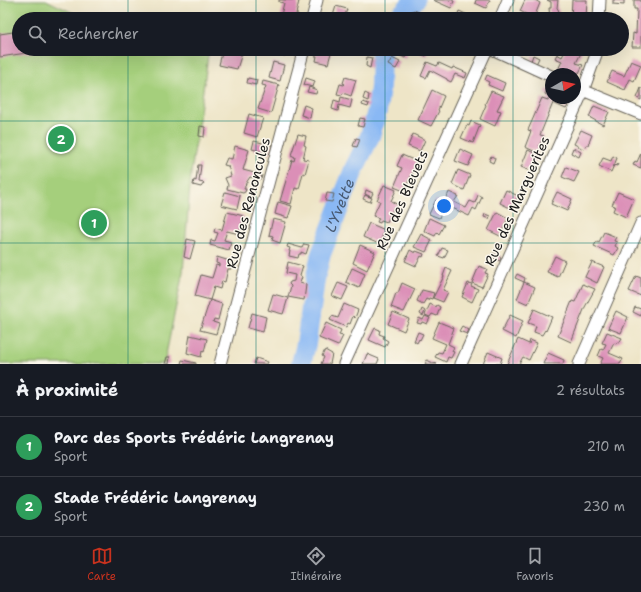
<!DOCTYPE html>
<html lang="fr">
<meta charset="utf-8">
<style>
body{margin:0;font-family:"Shantell Sans",sans-serif;background:#20242c;color:#f1f3f6}
.compass{position:absolute;left:545px;top:68px;width:36px;height:36px;border-radius:50%;background:#171b24;box-shadow:0 4px 16px #0002;rotate:81deg}
.you{position:absolute;left:444px;top:206px;width:14px;height:14px;margin:-10px;border:3px solid #fff;border-radius:50%;background:#1a73e8;box-shadow:0 0 0 6px #1a73e833}
.badge{display:grid;place-items:center;width:26px;height:26px;border-radius:50%;background:#c8321e;color:#fff;font-size:13px;font-weight:700}
.pin{position:absolute;translate:-50% -50%;border:2px solid #fff;box-shadow:0 1px 4px #0006}
.list{margin:0;padding:0;list-style:none}
h2{display:flex;justify-content:space-between;align-items:center;height:52px;margin:0;padding:0 16px;font-size:17px}
h2 small{font-size:13px;font-weight:400;color:#9ea1a6}
.list li{display:grid;grid-template-columns:26px 1fr auto;gap:12px;align-items:center;box-sizing:border-box;height:60px;padding:0 16px;border-top:1px solid #363941}
.list b{display:block;font-size:15px;white-space:nowrap}
.list p{margin:0;font-size:13px;white-space:nowrap;color:#9ea1a6}
.list em{font-size:13px;font-style:normal;color:#9ea1a6}
.icon{flex:none;width:22px;height:22px;fill:none;stroke:currentColor;stroke-width:2;stroke-linecap:round;stroke-linejoin:round}
.map{position:relative;flex:none;width:641px;height:364px;overflow:hidden}
.search{position:absolute;background:#171b24;box-shadow:0 4px 16px #0002;left:12px;right:12px;top:12px;height:44px;display:flex;align-items:center;gap:10px;box-sizing:border-box;padding:0 14px;border-radius:22px;color:#9ea1a6;font-size:15px}
.sheet{height:172px;background:#171b24}
nav{display:flex;justify-content:space-around;align-items:center;box-sizing:border-box;height:56px;border-top:1px solid #363941;background:#171b24;font-size:11px;color:#9ea1a6}
nav a{display:grid;justify-items:center;gap:2px}
nav .on{color:#c8321e}
.map>svg:first-child{display:block}
.green{fill:#a5cf7b;stroke:#60764c}
.lines{fill:none;stroke-linecap:round;stroke-linejoin:round}
.river{stroke:#89b8f4;stroke-width:20}
.building{fill:#db8fb7}
.lane-casing{stroke:#666258;stroke-width:8}
.street-casing{stroke:#666258;stroke-width:13}
.lane{stroke:#fff;stroke-width:5.5}
.street{stroke:#fff;stroke-width:11}
.grid{fill:none;stroke:#0f766e;stroke-width:1;stroke-opacity:0.55}
.labels{text-anchor:middle;stroke-width:3;stroke-linejoin:round;paint-order:stroke}
.street-label{font-size:14px;fill:#1c1c1c;stroke:#fbf7ec}
.water-label{font-size:15px;font-style:italic;fill:#485a72;stroke:#fbf7ec}
</style>
<div class="map">
<svg width="641" height="364" viewBox="0 0 641 364">
<rect width="100%" height="100%" fill="#fbf7ec"/>
<filter id="ink" filterUnits="userSpaceOnUse"><feTurbulence type="fractalNoise" baseFrequency=".025" numOctaves="2"/><feDisplacementMap in="SourceGraphic" scale="8" xChannelSelector="R" yChannelSelector="G"/><feConvolveMatrix kernelMatrix="1 2 1 2 8 2 1 2 1" color-interpolation-filters="sRGB"/></filter>
<filter id="wash" filterUnits="userSpaceOnUse"><feTurbulence type="fractalNoise" baseFrequency=".012" numOctaves="4" result="noise"/><feDisplacementMap in="SourceGraphic" scale="16" xChannelSelector="R" yChannelSelector="G"/><feGaussianBlur stdDeviation="0.9" result="paint"/><feColorMatrix in="noise" values="0 0 0 0 0 0 0 0 0 0 0 0 0 0 0 0 0 1.4 0 .05"/><feComposite in="paint" operator="in"/></filter>
<g filter="url(#wash)">
<rect width="100%" height="100%" fill="#eee5c7"/>
<polygon class="green" points="0,0 46,0 86,19 19,19 19,49 209,49 191,174 183,272 164,364 0,364"/>
<g class="lines">
<g class="river">
<polyline points="397,19 415,0"/>
<path id="s1" d="M301,364L306,344L315,280L321,254L355,167L370,136L377,111L380,87L381,49"/>
</g>
</g>
<g id="blocks">
<g class="building">
<polygon points="279,0 294,0 299,1 296,14 298,14 297,18 295,17 295,19 280,19 284,3 279,2"/>
<polygon points="433,0 452,0 454,1 451,8"/>
<polygon points="476,0 490,0 486,8 475,3"/>
<polygon points="525,0 535,0 540,3 534,18 520,11"/>
<polygon points="547,0 558,0 557,8 558,9 559,12 556,19 550,19 549,8 551,8 551,2"/>
<polygon points="572,0 587,0 586,19 571,19"/>
<polygon points="613,0 624,0 624,5 613,4"/>
<polygon points="634,0 641,0 641,47 632,47 633,33 636,34 637,9 634,9"/>
<polygon points="336,6 347,9 344,19 332,19"/>
<polygon points="459,11 477,19 456,19"/>
<polygon points="19,31 19,49 46,50 0,57 0,34"/>
<polygon points="50,49 63,49 63,50 50,52"/>
<polygon points="223,49 242,53 237,69 219,65"/>
<polygon points="273,49 287,49 285,56 272,53"/>
<polygon points="321,49 335,49 334,53"/>
<polygon points="412,49 429,49 426,56"/>
<polygon points="516,49 528,49 526,53"/>
<polygon points="566,49 583,49 576,63 583,65 579,73 577,72 576,74 556,74 562,61 555,58 557,54 562,57"/>
<polygon points="319,50 331,53 328,64 316,61 317,56 315,56 316,53 318,54"/>
<polygon points="399,50 407,54 405,58 397,54"/>
<polygon points="533,55 539,58 535,66 530,64"/>
<polygon points="367,57 372,58 370,68 366,66"/>
<polygon points="392,58 400,62 396,69 388,65"/>
<polygon points="631,61 641,65 634,81 630,79 625,90 607,82 612,71 624,76"/>
<polygon points="273,62 284,65 280,81 269,78"/>
<polygon points="427,62 437,66 439,63 452,69 453,67 467,73 465,78 455,74 451,82 447,80 447,79 430,70 426,78 421,76"/>
<polygon points="487,75 505,83 502,91 488,85 489,82 485,80"/>
<polygon points="345,77 356,80 351,96 343,93 342,95 337,94 340,84 344,85 345,84 343,83"/>
<polygon points="248,78 257,80 256,85 247,83"/>
<polygon points="306,78 315,81 313,87 304,85"/>
<polygon points="263,81 279,85 271,113 258,109 266,86 262,85"/>
<polygon points="309,87 317,90 316,94 307,92"/>
<polygon points="641,88 641,100 637,98"/>
<polygon points="547,89 551,91 551,98 566,98 563,103 568,106 566,109 553,103 540,135 544,136 539,146 541,147 538,153 525,147 531,131 528,130 542,98 548,100 549,96 545,94"/>
<polygon points="432,90 444,96 438,110 439,111 431,126 418,120"/>
<polygon points="491,91 504,96 497,110 501,111 495,126 480,119 486,105 485,104"/>
<polygon points="365,93 369,95 368,101 363,99"/>
<polygon points="341,97 352,100 350,108 339,105 338,111 332,109 334,100 340,102"/>
<polygon points="363,102 369,104 368,107 362,105"/>
<polygon points="304,105 312,108 310,118 301,115"/>
<polygon points="594,106 609,112 603,125 589,117"/>
<polygon points="249,114 263,118 257,137 244,133"/>
<polygon points="360,118 365,119 363,127 358,126"/>
<polygon points="471,121 480,125 473,143 461,138 467,125 469,126"/>
<polygon points="200,126 205,127 204,137 199,136"/>
<polygon points="581,130 592,135 588,145 586,145 584,149 574,144"/>
<polygon points="298,134 306,136 304,145 306,146 303,159 309,160 305,174 303,173 299,189 295,188 291,204 280,201 292,160 294,161 295,157 291,155"/>
<polygon points="413,134 425,140 420,151 408,146"/>
<polygon points="356,138 360,139 357,147 353,146"/>
<polygon points="254,141 272,145 270,154 252,149"/>
<polygon points="235,146 249,150 243,170 262,175 261,179 250,177 246,183 244,189 246,189 245,192 243,193 227,189 228,185 225,178 231,176 228,166 224,165 227,158 232,159"/>
<polygon points="573,148 581,152 579,157 571,153"/>
<polygon points="460,149 473,155 468,166 455,161"/>
<polygon points="528,150 538,155 531,171 521,167"/>
<polygon points="641,153 641,168 633,165 635,161 637,162"/>
<polygon points="402,155 418,162 404,191 394,187 402,168 397,166"/>
<polygon points="491,156 495,158 493,163 489,161"/>
<polygon points="613,156 617,158 615,163 618,164 617,166 614,165 611,172 599,166 603,158 611,161"/>
<polygon points="198,165 201,165 199,182 204,183 201,187 193,185 194,180 196,181"/>
<polygon points="566,167 579,172 574,182 562,177"/>
<polygon points="458,170 470,175 464,190 452,184"/>
<polygon points="384,185 396,190 391,201 398,205 397,209 394,207 387,222 381,220 380,223 377,222 379,218 373,216 380,201 377,200"/>
<polygon points="366,190 373,193 371,197 365,194"/>
<polygon points="506,190 518,196 512,209 500,203"/>
<polygon points="225,192 240,196 237,209 221,205"/>
<polygon points="449,192 458,196 454,202 466,208 470,201 475,203 478,195 482,197 476,210 473,208 469,216 444,204"/>
<polygon points="557,192 572,199 567,211 551,204"/>
<polygon points="618,192 634,199 626,217 613,211 615,206 612,205"/>
<polygon points="327,193 334,194 332,202 325,201"/>
<polygon points="365,195 372,198 370,202 363,199"/>
<polygon points="436,200 445,204 439,218 429,214"/>
<polygon points="278,202 292,206 288,218 275,214"/>
<polygon points="227,212 244,216 239,234 227,231 224,240 231,242 229,250 210,245 211,240 215,241 218,233 214,232 215,228 222,230"/>
<polygon points="497,212 508,218 500,236 488,230"/>
<polygon points="485,214 490,216 489,219 484,217"/>
<polygon points="429,218 444,225 439,234 437,232 435,236 424,231"/>
<polygon points="273,219 286,222 280,243 272,240 273,236 269,235"/>
<polygon points="369,223 385,230 379,244 363,237"/>
<polygon points="604,232 616,237 614,241 617,242 615,246 618,248 614,255 594,246 597,241 599,242"/>
<polygon points="421,234 432,240 426,252 414,247"/>
<polygon points="187,239 195,241 190,259 184,257"/>
<polygon points="288,244 302,248 304,244 309,245 306,254 301,252 301,254 299,254 298,258 289,256 290,251 289,251 290,248 287,247"/>
<polygon points="360,245 375,252 367,270 353,263"/>
<polygon points="442,248 448,250 444,258 438,256"/>
<polygon points="410,250 415,253 416,251 424,254 423,257 421,256 416,266 405,261"/>
<polygon points="493,253 501,257 500,261 491,257"/>
<polygon points="555,256 565,261 558,277 547,272"/>
<polygon points="217,257 233,262 231,269 228,269 225,282 222,281 220,289 214,287 210,300 195,296 201,275 212,278 216,265 219,266 219,264 216,263"/>
<polygon points="288,262 303,266 300,276 302,277 300,283 306,285 304,300 288,297 291,286 289,284 290,282 294,281 295,275 286,273"/>
<polygon points="592,262 604,267 597,283 585,277"/>
<polygon points="479,266 487,269 485,273 488,274 482,287 472,283"/>
<polygon points="352,268 365,274 359,288 346,282"/>
<polygon points="446,268 452,271 443,290 448,292 443,302 433,298 444,276 443,276"/>
<polygon points="517,274 525,278 524,282 515,278"/>
<polygon points="636,276 641,278 641,296 629,291"/>
<polygon points="524,282 535,287 528,304 517,299"/>
<polygon points="338,283 348,287 342,300 332,296"/>
<polygon points="402,283 415,289 404,312 391,307 396,293 398,293"/>
<polygon points="468,283 472,284 471,286 478,289 472,302 462,297"/>
<polygon points="583,284 595,289 585,307 571,342 558,336 572,301 575,302"/>
<polygon points="422,290 434,293 432,299 429,298 428,300 426,299 423,304 417,301"/>
<polygon points="273,294 288,298 283,314 268,310"/>
<polygon points="210,300 222,304 218,320 214,319 213,322 219,324 216,334 200,330"/>
<polygon points="344,304 358,310 355,318 353,316 350,324 348,323 346,327 330,320 332,316 338,318"/>
<polygon points="430,304 436,307 437,305 440,307 437,316 432,314 430,317 425,315"/>
<polygon points="635,307 641,309 641,316 633,312"/>
<polygon points="422,309 425,311 423,316 420,314"/>
<polygon points="534,309 552,317 546,331 545,330 542,335 534,332 536,326 528,323"/>
<polygon points="616,311 628,317 621,333 608,328"/>
<polygon points="393,312 409,319 404,331 388,324"/>
<polygon points="252,313 266,317 263,332 248,328"/>
<polygon points="510,315 523,321 516,338 502,331"/>
<polygon points="425,316 430,318 427,324 422,322 421,324 417,323 419,318 423,320"/>
<polygon points="439,322 454,328 448,344 454,347 452,351 454,352 451,358 448,357 446,362 435,357 438,352 442,353 446,344 432,338"/>
<polygon points="326,323 341,330 339,335 343,336 338,346 319,338"/>
<polygon points="462,326 469,330 467,334 459,331"/>
<polygon points="375,328 380,330 379,334 384,336 383,338 388,341 385,347 369,340"/>
<polygon points="418,332 423,334 420,340 419,339 417,343 414,341"/>
<polygon points="607,332 622,338 619,343 617,342 616,344 614,343 609,353 623,359 620,364 600,364 603,358 598,356 601,349 603,350 606,344 602,343"/>
<polygon points="190,335 207,339 204,352 202,351 201,357 187,353"/>
<polygon points="518,339 529,344 530,340 537,343 529,360 523,357 519,364 507,364"/>
<polygon points="325,350 332,354 330,364 321,364 324,357 322,356"/>
<polygon points="488,352 502,358 500,364 483,364"/>
<polygon points="548,353 564,360 563,364 543,364"/>
<polygon points="367,354 379,359 377,364 363,364"/>
<polygon points="167,357 170,357 169,364 165,364"/>
<polygon points="256,358 268,362 267,364 254,364"/>
<polygon points="182,360 196,363 196,364 181,364"/>
<polygon points="427,360 431,362 437,364 425,364"/>
</g>
</g>
</g>
<g filter="url(#ink)">
<use href="#blocks" fill-opacity="0" stroke="#666258" stroke-width="1"/>
<g class="lines">
<defs>
<polyline id="lane" points="414,14 426,19"/>
<g id="street">
<polyline points="312,19 317,0"/>
<polyline points="500,19 508,0"/>
<polyline points="599,19 600,0"/>
<polyline points="492,49 551,76"/>
<polyline points="575,87 641,114"/>
<polyline points="220,364 304,49"/>
<polyline points="344,364 487,49"/>
<polyline points="461,364 583,91 598,49"/>
<polyline points="579,364 641,223"/>
</g>
</defs>
<use href="#lane" class="lane-casing"/>
<use href="#street" class="street-casing"/>
<use href="#lane" class="lane"/>
<use href="#street" class="street"/>
</g>
</g>
<path class="grid" d="M128,0V19M256,0V19M385,0V19M513,0V19M128,49V364M256,49V364M385,49V364M513,49V364M0,121H641M0,243H641"/>
<g class="labels">
<g class="street-label">
<text transform="translate(402 200) rotate(-66)" y="5">Rue des Bleuets</text>
<text transform="translate(517 201) rotate(-66)" y="5">Rue des Marguerites</text>
<text transform="translate(248 203) rotate(-75)" y="5">Rue des Renoncules</text>
</g>
<g class="water-label">
<text dy="5" stroke="none"><textPath href="#s1" startOffset="164">L'Yvette</textPath></text>
</g>
</g>
</svg>
<svg class="compass" viewBox="-18 -18 36 36"><path d="M0-13l5 13h-10z" fill="#e53935"/><path d="M0 13l5-13h-10z" fill="#9ea1a6"/></svg>
<div class="you"></div>
<div class="pin badge" style="left:94px;top:223px;background:#2e9e5b">1</div>
<div class="pin badge" style="left:61px;top:139px;background:#2e9e5b">2</div>
<div class="search"><svg class="icon" aria-label="search" viewBox="0 0 24 24"><circle cx="10" cy="10" r="6"/><path d="M15 15l6 6"/></svg>Rechercher</div>
</div>
<section class="sheet">
<h2>À proximité<small>2 résultats</small></h2>
<ul class="list">
<li><span class="badge" style="background:#2e9e5b">1</span><div><b>Parc des Sports Frédéric Langrenay</b><p>Sport</p></div><em>210 m</em></li>
<li><span class="badge" style="background:#2e9e5b">2</span><div><b>Stade Frédéric Langrenay</b><p>Sport</p></div><em>230 m</em></li>
</ul>
</section>
<nav>
<a class="on"><svg class="icon" aria-label="map" viewBox="0 0 24 24"><path d="M3 6l6-2 6 2 6-2v14l-6 2-6-2-6 2zM9 4v14M15 6v14"/></svg>Carte</a>
<a><svg class="icon" aria-label="directions" viewBox="0 0 24 24"><path d="M12 3l9 9-9 9-9-9zM9 14v-3h6M13 9l2 2-2 2"/></svg>Itinéraire</a>
<a><svg class="icon" aria-label="saved" viewBox="0 0 24 24"><path d="M7 4h10v16l-5-4-5 4z"/></svg>Favoris</a>
</nav>
